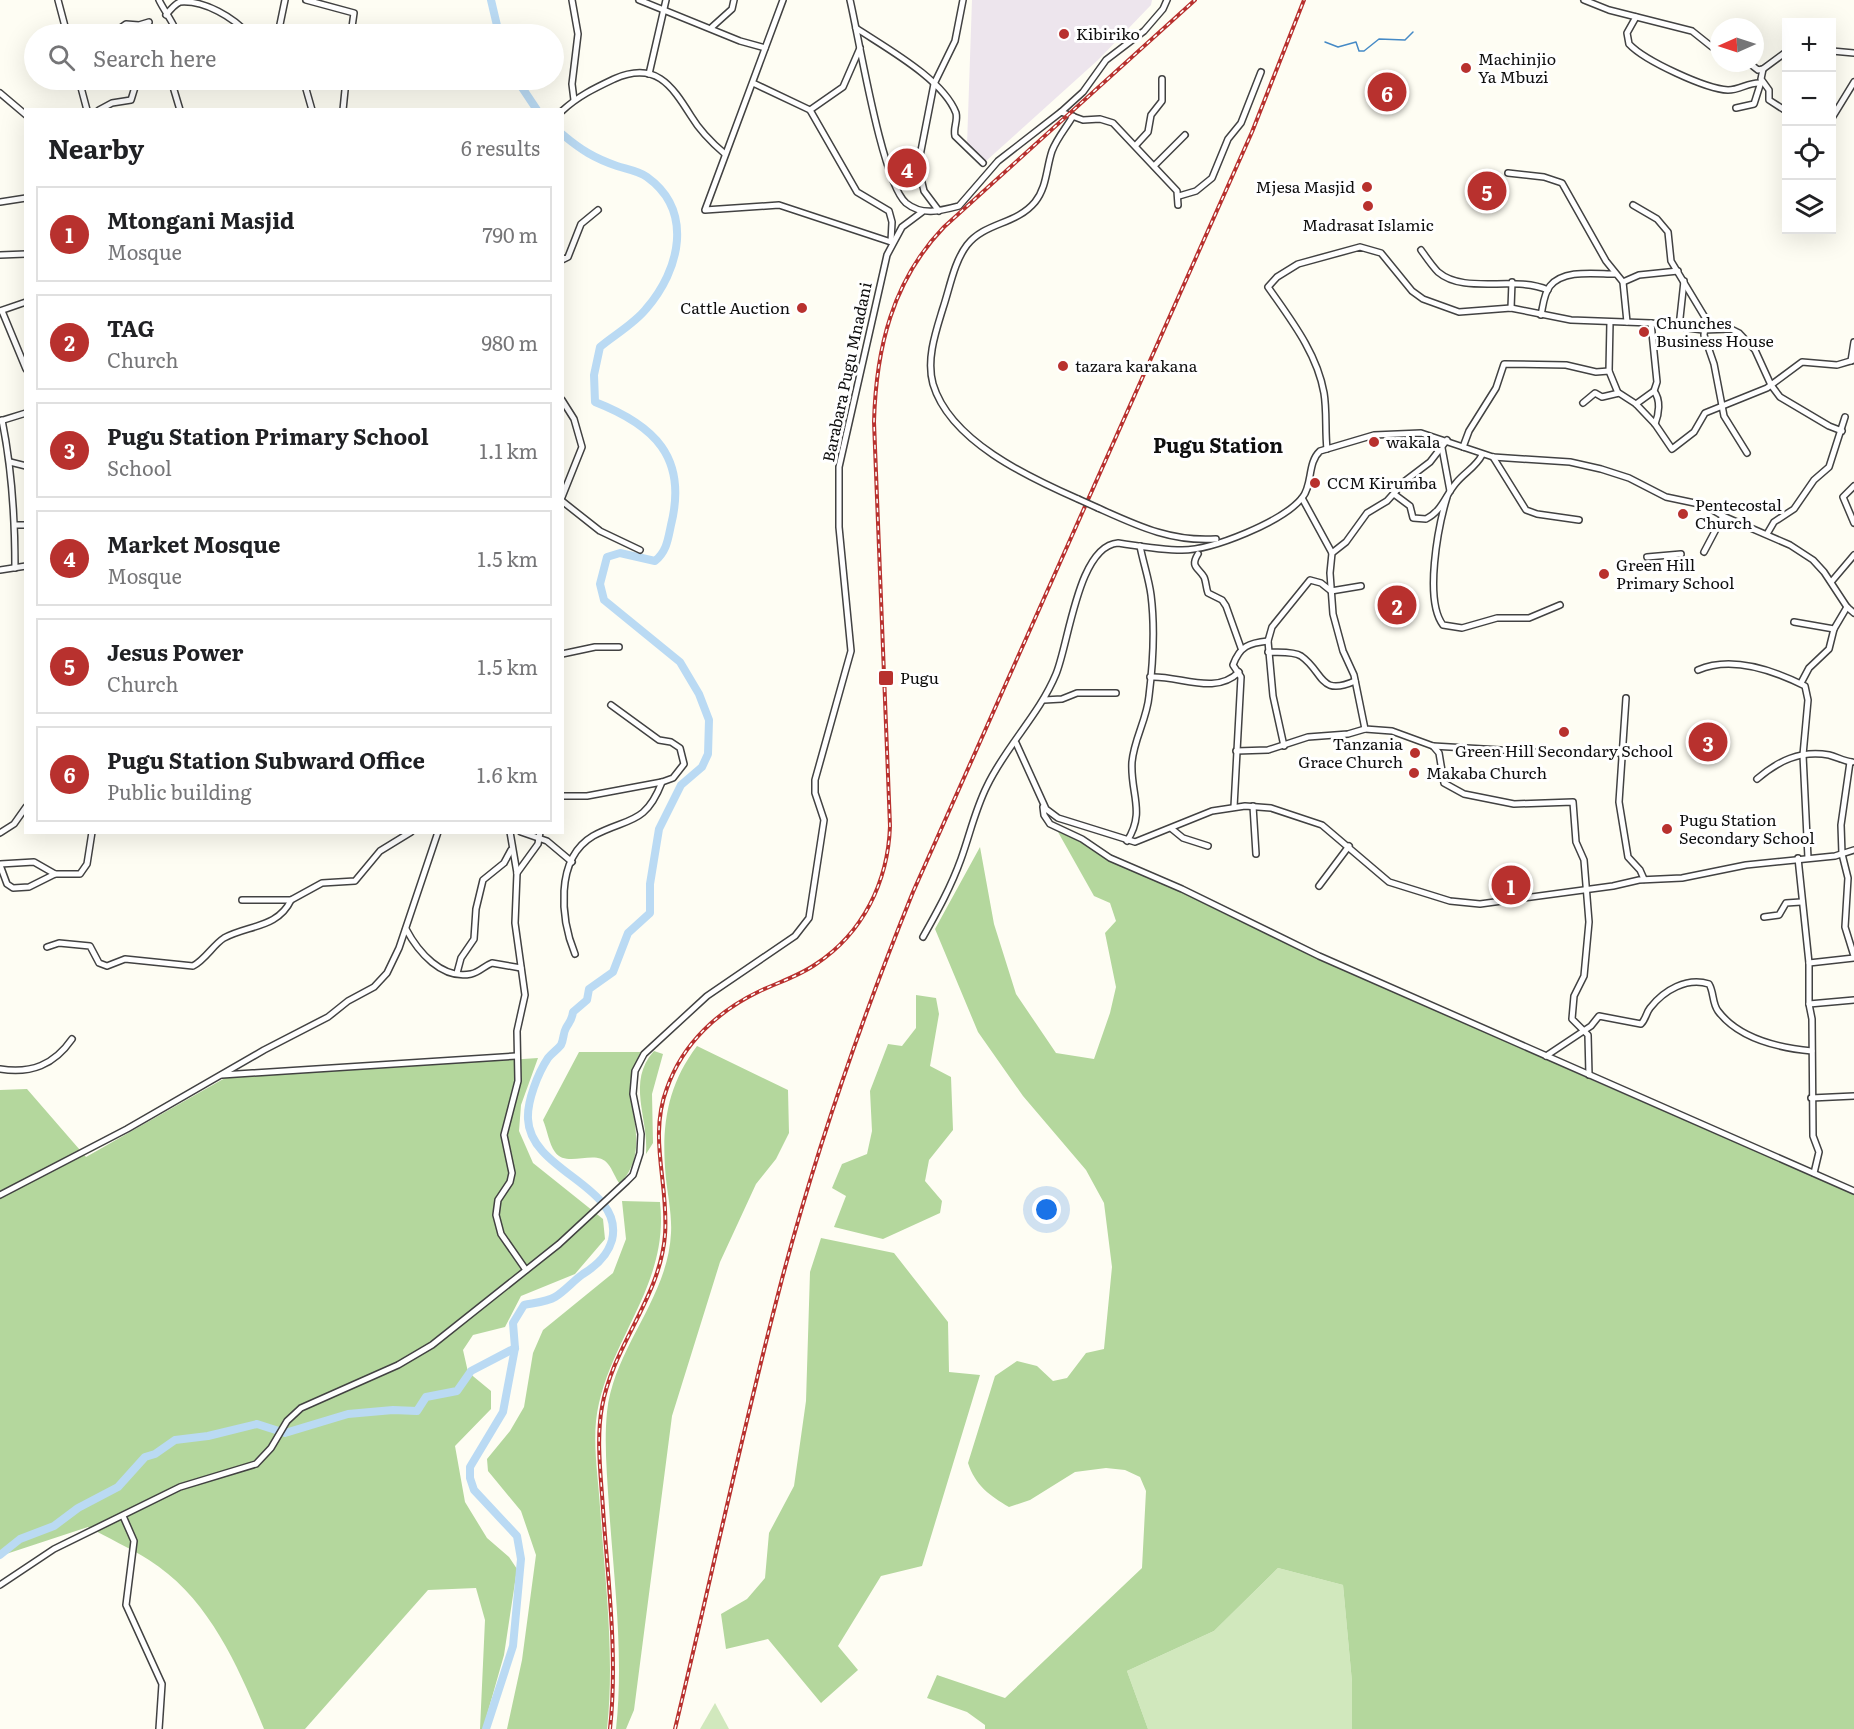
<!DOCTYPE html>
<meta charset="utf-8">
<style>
body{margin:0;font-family:Literata,serif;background:#f6f6f6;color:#202124}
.controls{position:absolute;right:18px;top:18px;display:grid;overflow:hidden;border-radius:0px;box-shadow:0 6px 24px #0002}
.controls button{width:54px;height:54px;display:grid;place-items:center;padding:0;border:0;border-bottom:2px solid #e0e0e0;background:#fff;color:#202124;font:30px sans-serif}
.compass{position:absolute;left:1710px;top:18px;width:54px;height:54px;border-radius:50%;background:#fff;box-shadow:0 6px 24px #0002;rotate:267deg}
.you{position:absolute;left:1047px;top:1210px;width:21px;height:21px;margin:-15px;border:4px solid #fff;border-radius:50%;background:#1a73e8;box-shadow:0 0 0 9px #1a73e833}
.badge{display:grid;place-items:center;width:39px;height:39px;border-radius:50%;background:#b8312e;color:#fff;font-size:20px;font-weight:700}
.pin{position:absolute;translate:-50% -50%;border:3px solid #fff;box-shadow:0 2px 6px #0006}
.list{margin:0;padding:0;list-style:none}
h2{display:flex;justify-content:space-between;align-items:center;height:78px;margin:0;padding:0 24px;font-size:26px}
h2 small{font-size:20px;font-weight:400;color:#757577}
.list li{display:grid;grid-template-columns:39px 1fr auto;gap:18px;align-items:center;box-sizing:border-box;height:96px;margin:0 12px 12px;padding:0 12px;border:2px solid #e0e0e0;border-radius:0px}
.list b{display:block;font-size:22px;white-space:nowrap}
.list p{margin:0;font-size:20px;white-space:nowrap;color:#757577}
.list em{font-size:20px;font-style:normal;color:#757577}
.icon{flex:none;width:33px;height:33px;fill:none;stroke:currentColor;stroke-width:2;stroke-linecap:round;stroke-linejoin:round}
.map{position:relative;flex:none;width:1854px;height:1729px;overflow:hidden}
.search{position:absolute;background:#fff;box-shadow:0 6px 24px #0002;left:24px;top:24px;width:540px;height:66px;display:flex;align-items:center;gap:15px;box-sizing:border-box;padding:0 21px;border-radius:33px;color:#757577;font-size:22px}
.panel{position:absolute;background:#fff;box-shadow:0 6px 24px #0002;left:24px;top:108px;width:540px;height:726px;border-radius:0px}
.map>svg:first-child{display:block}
.industrial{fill:#ede5ed}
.green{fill:#d1e8bd}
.forest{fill:#b4d79d}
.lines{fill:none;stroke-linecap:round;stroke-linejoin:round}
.stream{stroke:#458ac6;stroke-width:1.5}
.river{stroke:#badaf3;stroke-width:8}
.minor-casing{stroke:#424242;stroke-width:8}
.minor{stroke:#fff;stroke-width:5}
.rail-casing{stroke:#b8312e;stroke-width:4}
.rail{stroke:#fff;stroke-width:1.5;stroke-dasharray:4.5;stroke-linecap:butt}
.minor-bridge-casing{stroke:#424242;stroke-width:8;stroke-linecap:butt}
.minor-bridge{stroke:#fff;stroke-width:5}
.poi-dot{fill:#b8312e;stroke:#fff;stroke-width:2}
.labels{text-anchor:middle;stroke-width:6;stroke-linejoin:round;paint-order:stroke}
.poi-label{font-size:16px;fill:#0f0f0f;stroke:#fff;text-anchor:start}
.street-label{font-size:16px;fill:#0f0f0f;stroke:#fff}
.quarter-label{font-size:20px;font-weight:bold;fill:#0f0f0f;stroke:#fff}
</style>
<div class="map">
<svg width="1854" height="1729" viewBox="0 0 1854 1729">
<rect width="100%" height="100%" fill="#fefdf3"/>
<polygon class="industrial" points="972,0 1152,0 1151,5 1098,60 986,161 967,145"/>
<g class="green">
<polygon points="1278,1568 1343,1585 1352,1682 1352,1729 1148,1729 1127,1671 1214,1631"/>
<polygon points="715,1703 729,1729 700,1729"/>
</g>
<g class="forest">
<path d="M1058,832L1081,841L1109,860L1181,891L1223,913L1594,1081L1854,1193V1729H1352V1682L1343,1585L1278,1568L1214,1631L1127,1671L1148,1729H985V1725L967,1712L927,1698L937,1675L1005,1698L1142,1568L1146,1491L1140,1477L1125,1470L1106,1468L1075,1472L1030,1500L1009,1507C990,1496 975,1485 968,1463L995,1376L1017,1361L1037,1366L1053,1381L1067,1378L1086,1353L1104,1349L1112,1267L1104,1203L1086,1170L1023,1096L978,1032L935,929L980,847L994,924L1016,994L1056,1053L1094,1059L1110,1013L1116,987L1105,933L1116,921L1110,903L1094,896Z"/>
<polygon points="916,995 936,998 939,1014 930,1066 951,1077 953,1130 929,1160 925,1181 942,1201 940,1213 883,1239 834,1227 846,1196 832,1188 842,1164 867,1154 872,1131 870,1091 888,1044 902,1046 916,1028"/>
<path d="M697,1046L788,1090L789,1133L776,1159L756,1184L720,1262L672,1416L634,1710L626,1729H616C624,1655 614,1581 609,1507C607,1475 604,1443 607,1412C614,1347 668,1299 671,1233C672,1215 668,1197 666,1179C661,1129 666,1087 697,1046Z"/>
<path d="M654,1051L663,1054L652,1094L653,1143L646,1154C649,1118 626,1082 654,1051Z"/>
<path d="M579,1052H642C612,1098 659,1141 620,1184C615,1178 613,1170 608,1164C596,1148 567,1169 555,1152C549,1144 547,1129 543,1120Z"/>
<path d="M538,1058L521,1105L519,1131L533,1163L603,1219L605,1239L575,1274L521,1296L505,1327L473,1335L463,1350L468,1372L491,1391V1409L455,1446L465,1502L487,1538L509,1557L517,1569L504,1655L483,1729H480L485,1620L476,1588L428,1590L305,1729H264C238,1666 209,1598 149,1560C130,1548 108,1538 88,1527L0,1556V1090L27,1089L86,1157L225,1078Z"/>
<path d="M622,1201L660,1202C669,1281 616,1331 599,1403C591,1436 598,1474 600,1507C605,1581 615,1655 607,1729H507L522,1660L536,1555L521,1511L488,1471L487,1459L510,1431L524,1407L533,1353L543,1330L613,1273L626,1239Z"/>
<polygon points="821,1238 894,1253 948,1322 949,1372 980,1375 922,1566 881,1576 838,1646 858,1670 821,1703 768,1639 726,1649 721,1614 747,1599 765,1578 769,1533 794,1486 806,1401 810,1272"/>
</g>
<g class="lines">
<polyline class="stream" points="1325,42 1338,47 1356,42 1359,51 1364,51 1379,39 1405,40 1413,32"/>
<g class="river">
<polyline points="491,0 499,34"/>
<polyline points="517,80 537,110"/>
<polyline points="0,1555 20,1539 54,1526 78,1508 118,1487 145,1457 155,1454 175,1440 208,1436 257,1424 285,1433 348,1414 393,1410 417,1411 426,1397 457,1391 471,1371 515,1348"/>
<path d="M486,1729L513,1646L521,1559L517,1536L474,1490L470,1478V1467L503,1412L515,1348L513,1323L524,1305C533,1303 547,1302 555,1297C565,1291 573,1281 583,1274C596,1266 608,1255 612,1240C625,1186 530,1172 528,1119C527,1101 538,1073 548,1058C552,1053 557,1050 561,1045C564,1039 563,1033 566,1028C570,1021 572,1020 573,1012L587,1000L589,989L613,972L628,933L650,913V884L659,829L681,785L702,767L708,754L709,720L699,694L680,662L604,600L600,584L607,557L620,553L655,561C667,551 668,539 671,525C688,457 654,425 595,402L594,375L600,347C614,335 634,324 646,309C680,270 694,211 647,177C639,171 626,169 617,166C594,158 581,150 562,134"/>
</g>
<defs>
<g id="minor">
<polyline points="58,0 67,34"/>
<path d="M159,0C163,9 177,28 177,34"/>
<polyline points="306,0 354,13 351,34"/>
<polyline points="572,0 578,34 572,84 574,100"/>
<polyline points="639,0 740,41 765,48"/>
<path d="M850,0C859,38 882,182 906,203C922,216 940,211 959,206L998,161L1061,112L1083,120L1100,119L1113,123L1177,191L1178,205"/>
<polyline points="1584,0 1609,10 1692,31 1712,47 1719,47"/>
<path d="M166,15C170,10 175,4 180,2C205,0 234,18 248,34"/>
<path d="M1636,17L1627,33L1629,44C1645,61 1706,89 1728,90C1740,90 1749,82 1760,83"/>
<polyline points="712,27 732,9 734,0"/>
<path d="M856,28C886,48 943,79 956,113C958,121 953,128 955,136L983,163"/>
<polyline points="112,34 126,24 139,25 149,22"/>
<polyline points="278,34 285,0"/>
<polyline points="1832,51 1854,53"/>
<polyline points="1749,63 1758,70 1763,69 1786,52"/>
<polyline points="1763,69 1761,79 1769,90 1769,100 1786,111"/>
<polyline points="649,74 666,0"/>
<polyline points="79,80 87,110"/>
<polyline points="171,80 180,110"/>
<polyline points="304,82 312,110"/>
<polyline points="753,83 810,110 857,192 889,211 892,222 891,242 779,205 705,210 783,0"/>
<polyline points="0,93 26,115"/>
<polyline points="1736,108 1754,104 1761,82"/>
<polyline points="99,110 112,103 131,100 135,87 150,80"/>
<polyline points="343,110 346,80"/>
<polyline points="810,110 843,87 860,48"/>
<path d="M562,111C578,96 595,88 614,79C655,61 671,84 691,116C700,131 712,143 725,154"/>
<polyline points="1061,112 1083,92 1106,60 1144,31 1163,9 1167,0"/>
<path d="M1073,116C1066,128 1057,138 1052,151C1046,169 1047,187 1035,202C1016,225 985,222 967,245C954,262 950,287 943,308C936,331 926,359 933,384C950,441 1028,477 1078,499"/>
<polyline points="1832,118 1854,82"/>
<polyline points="1136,145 1148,132 1151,115 1162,101 1162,79"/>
<polyline points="1154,166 1185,135"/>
<polyline points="1508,173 1544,177 1562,183 1606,261 1623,282 1627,322"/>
<polyline points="1179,196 1196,191 1212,178 1228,139 1241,123 1261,72"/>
<polyline points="0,202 26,198"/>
<polyline points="1633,205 1657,219 1668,232 1671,261 1706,319 1704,335 1714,364 1724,416 1747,453"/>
<polyline points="939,211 924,191 918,166 934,84 955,41 963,0"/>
<path d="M1421,250C1426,257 1432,266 1438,272C1465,295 1514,275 1548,290"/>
<polyline points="0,255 26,254"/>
<polyline points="562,260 568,257 581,224 598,210"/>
<polyline points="1623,282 1639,275 1678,271"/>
<polyline points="1511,308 1512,282"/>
<polyline points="0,311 26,302"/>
<polyline points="2,311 26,369"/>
<path d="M1541,315C1543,306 1544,293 1550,286C1564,269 1595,274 1615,274"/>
<polyline points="1610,322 1609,371 1618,393"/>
<polyline points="1679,327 1684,281"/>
<polyline points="1851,361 1854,342"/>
<path d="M1654,391C1661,400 1659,414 1655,424"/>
<polyline points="562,400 574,419 582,447 562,497"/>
<polyline points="1583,403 1595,393 1602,397 1619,393 1636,404 1655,424 1672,449 1694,432 1705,413 1767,388 1802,362 1837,365 1854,360"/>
<polyline points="1636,404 1654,391 1657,382 1651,323"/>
<path d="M2,420C12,469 15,518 15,568"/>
<polyline points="0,421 26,413"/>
<polyline points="1447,440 1430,462 1405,481 1387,501 1367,513 1346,542 1332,553 1330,573 1333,614 1343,651 1354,675 1365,729 1392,731 1433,746 1439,753 1444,783 1464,794 1514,804 1573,802 1576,842 1584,860 1589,922 1584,976 1574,996 1572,1019 1588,1035 1589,1075"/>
<polyline points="1463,447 1469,431 1496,388 1504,364 1566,365 1596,372 1609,371"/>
<polyline points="1442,448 1450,491"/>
<path d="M1327,449C1325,431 1327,411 1324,393C1317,353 1291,320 1268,287L1277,277L1298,264L1360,247L1381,253L1412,291L1423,299L1459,312L1511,308L1571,320L1651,323L1703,330L1731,329L1739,333L1755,350L1771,385L1780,397L1829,426L1842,431"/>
<polyline points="1493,457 1526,510 1537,514 1579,520"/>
<polyline points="10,462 26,466"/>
<polyline points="1854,486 1843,497 1854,523"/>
<path d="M1394,494L1410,506L1413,518L1426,519C1442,511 1445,496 1456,483C1465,472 1476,467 1482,455"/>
<path d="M1447,497C1438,527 1424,600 1443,625L1462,628L1497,618H1529L1560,605"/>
<polyline points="1302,498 1332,553"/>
<polyline points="562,501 600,531 640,550"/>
<path d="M1098,508C1138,526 1171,542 1216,539"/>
<polyline points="15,525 26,525"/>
<polyline points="1767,534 1774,522 1794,509 1814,480 1829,467 1845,417"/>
<polyline points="1704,552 1723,516"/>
<path d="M1198,554C1190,567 1198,567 1204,577C1206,581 1206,588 1208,593L1222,600L1226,606L1241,648"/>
<polyline points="1647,557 1681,554"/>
<polyline points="0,570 26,566"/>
<polyline points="1832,581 1854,555"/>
<polyline points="1794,622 1834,629 1847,607"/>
<path d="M1268,652C1277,653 1293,651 1301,656C1324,672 1319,697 1355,681"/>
<polyline points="562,654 595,647 619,647"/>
<path d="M1698,670C1732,655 1773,670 1805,686L1808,700L1803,755L1808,858"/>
<path d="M1150,677C1179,675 1215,696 1239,672"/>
<polyline points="1801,683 1809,668 1829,649 1834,629"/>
<polyline points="1626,698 1619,802 1628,857 1640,870 1644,879"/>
<polyline points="1044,700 1062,699 1077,693 1116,693"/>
<polyline points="1016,743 1046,809 1058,818 1135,842 1212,811 1245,806 1271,808 1322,825 1389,882 1450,901 1480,904 1613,886 1639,880 1682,878 1746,865 1835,856 1854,850"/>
<polyline points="1284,746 1273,696 1268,641 1272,627 1310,580 1321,583 1331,591 1361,586"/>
<polyline points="1433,746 1567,754 1623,753"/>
<polyline points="1236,751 1268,750 1308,737 1348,734 1365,729"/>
<polyline points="1850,762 1841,825 1842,854 1848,878 1845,927 1854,956"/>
<path d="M1757,779C1778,761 1800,750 1829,755C1837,757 1844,761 1852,762"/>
<polyline points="562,796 587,796 662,782 673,778 684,764 680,748 671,742 659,740 611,705"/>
<polyline points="1253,806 1256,854"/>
<polyline points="1043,807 1044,815 1050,824 1082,839 1110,858 1182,889 1319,956 1854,1191"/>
<path d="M1234,807L1241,677L1233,665C1240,646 1249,643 1268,641"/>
<polyline points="1172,829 1183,838 1208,846"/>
<polyline points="510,832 517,873 515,923 525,995 517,1031 518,1081 504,1135 512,1173 510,1182 498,1200 496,1215 501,1234 526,1270"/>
<polyline points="521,832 547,841 572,862"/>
<polyline points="0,833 14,824 26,807"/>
<path d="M1127,841C1146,812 1130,793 1132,762C1134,739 1147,719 1149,696C1153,664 1155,627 1151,595C1149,579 1143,562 1140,546"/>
<polyline points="1798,858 1809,963 1809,1004 1812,1019 1813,1136 1819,1152 1814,1173"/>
<polyline points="0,864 34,862 55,874"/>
<polyline points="0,865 7,884 13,888 29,887 55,874 80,874 87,864 92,832"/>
<polyline points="517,873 538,844 540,832"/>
<polyline points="1319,886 1349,846"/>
<polyline points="242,900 291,900 322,883 355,881 380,851 411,832"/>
<polyline points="1764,917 1779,915 1786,903 1801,902"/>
<path d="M406,929C418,952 442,980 471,974C480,972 484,966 492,963L521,968"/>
<path d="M923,937C937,912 951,887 961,859C970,834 975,810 987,786C1006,746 1039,715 1056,674C1069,643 1078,546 1118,543C1138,546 1161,550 1182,550C1213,550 1282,522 1302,498C1313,485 1307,463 1320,451L1374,435L1421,433L1493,457L1570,462L1601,469L1629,478L1666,497L1704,505L1723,516L1790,545L1813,560L1824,572L1847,607L1854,613"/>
<path d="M47,947L59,943L90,946L99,963L107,966L125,959L193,966C205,960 213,945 224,938C248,925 278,928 291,900"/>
<path d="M575,954C561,920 554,859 593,836C628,817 645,826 662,782"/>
<polyline points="1809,963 1854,958"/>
<polyline points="457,973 461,958 474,939 476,909 483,880 504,863 511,850"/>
<polyline points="1809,1004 1854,1000"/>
<path d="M1546,1056L1591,1026L1599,1016L1641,1024C1646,1019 1646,1013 1650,1008C1664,990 1687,977 1709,984C1714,992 1712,1003 1718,1011C1739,1039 1780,1048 1812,1051"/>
<path d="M0,1069C31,1074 54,1065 72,1039"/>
<polyline points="222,1075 516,1056"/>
<polyline points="1811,1098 1854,1096"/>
<polyline points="0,1195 127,1129 264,1050 328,1017 348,1001 374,987 387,973 399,948 438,832"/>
<polyline points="123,1516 134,1541 126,1605 162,1684 159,1729"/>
<polyline points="0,1585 54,1549 180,1487 256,1464 271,1448 287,1421 301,1408 398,1365 432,1345 559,1244 627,1181 633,1175 640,1153 641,1134 633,1094 635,1071 644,1054 707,996 795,936 809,918 824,820 815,793 815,780 851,651 839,527 839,467 887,255 902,227 922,212"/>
</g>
</defs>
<use href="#minor" class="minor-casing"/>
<use href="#minor" class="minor"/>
<defs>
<g id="rail">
<path d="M610,1729C618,1656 608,1582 603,1509C601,1476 596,1440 602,1407C613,1345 660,1298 665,1235C669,1184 648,1138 667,1088C683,1043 718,1011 760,991C779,982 799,976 816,964C863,933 888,882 890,826L874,422C876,349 892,281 944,227L1195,0"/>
<path d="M675,1729C711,1579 743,1428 782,1279C817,1147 862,1018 913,892L1252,132L1304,0"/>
</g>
</defs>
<use href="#rail" class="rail-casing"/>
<use href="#rail" class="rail"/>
<defs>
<polyline id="minor-bridge" points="1078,499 1098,508"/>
</defs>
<use href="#minor-bridge" class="minor-bridge-casing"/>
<use href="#minor-bridge" class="minor-bridge"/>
</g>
<g class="poi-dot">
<circle cx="1064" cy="34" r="6"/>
<circle cx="1466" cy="68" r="6"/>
<circle cx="1367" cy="187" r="6"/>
<circle cx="1368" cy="206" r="6"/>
<circle cx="802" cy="308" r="6"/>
<circle cx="1644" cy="332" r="6"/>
<circle cx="1063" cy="366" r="6"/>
<circle cx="1374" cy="442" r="6"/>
<circle cx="1315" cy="483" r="6"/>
<circle cx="1683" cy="514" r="6"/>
<circle cx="1604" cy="574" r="6"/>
<rect x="878" y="670" width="16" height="16" rx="3"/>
<circle cx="1564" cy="732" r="6"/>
<circle cx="1415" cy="753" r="6"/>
<circle cx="1414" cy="773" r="6"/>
<circle cx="1667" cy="829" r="6"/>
</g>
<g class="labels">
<g class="poi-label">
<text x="1076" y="40">Kibiriko</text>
<text x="1478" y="65">Machinjio<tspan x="1478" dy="18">Ya Mbuzi</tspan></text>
<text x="1355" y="193" text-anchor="end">Mjesa Masjid</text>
<text x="1368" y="231" text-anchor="middle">Madrasat Islamic</text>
<text x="790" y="314" text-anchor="end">Cattle Auction</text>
<text x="1656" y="329">Chunches<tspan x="1656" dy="18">Business House</tspan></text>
<text x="1075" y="372">tazara karakana</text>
<text x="1386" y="448">wakala</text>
<text x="1327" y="489">CCM Kirumba</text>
<text x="1695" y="511">Pentecostal<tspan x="1695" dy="18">Church</tspan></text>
<text x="1616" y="571">Green Hill<tspan x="1616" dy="18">Primary School</tspan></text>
<text x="900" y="684">Pugu</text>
<text x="1403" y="750" text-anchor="end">Tanzania<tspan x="1403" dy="18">Grace Church</tspan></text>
<text x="1564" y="757" text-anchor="middle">Green Hill Secondary School</text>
<text x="1426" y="779">Makaba Church</text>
<text x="1679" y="826">Pugu Station<tspan x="1679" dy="18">Secondary School</tspan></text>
</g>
<g class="street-label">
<text transform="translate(847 372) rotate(-78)" y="6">Barabara Pugu Mnadani</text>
</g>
<g class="quarter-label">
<text x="1218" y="453">Pugu Station</text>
</g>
</g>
</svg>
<div class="controls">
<button>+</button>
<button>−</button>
<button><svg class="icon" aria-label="locate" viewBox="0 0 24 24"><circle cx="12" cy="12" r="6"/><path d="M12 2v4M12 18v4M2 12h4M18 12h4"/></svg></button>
<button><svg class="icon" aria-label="layers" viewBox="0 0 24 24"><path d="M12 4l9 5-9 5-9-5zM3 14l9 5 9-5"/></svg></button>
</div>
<svg class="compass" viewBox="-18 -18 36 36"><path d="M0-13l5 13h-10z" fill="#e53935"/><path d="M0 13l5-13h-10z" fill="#757577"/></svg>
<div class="you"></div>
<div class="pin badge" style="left:1511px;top:885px">1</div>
<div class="pin badge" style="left:1397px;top:605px">2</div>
<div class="pin badge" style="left:1708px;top:742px">3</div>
<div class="pin badge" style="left:907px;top:168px">4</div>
<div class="pin badge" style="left:1487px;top:191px">5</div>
<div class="pin badge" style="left:1387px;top:92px">6</div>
<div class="search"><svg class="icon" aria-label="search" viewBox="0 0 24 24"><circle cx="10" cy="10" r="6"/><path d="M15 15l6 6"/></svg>Search here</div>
<section class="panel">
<h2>Nearby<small>6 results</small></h2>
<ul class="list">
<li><span class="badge">1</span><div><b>Mtongani Masjid</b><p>Mosque</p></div><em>790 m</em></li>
<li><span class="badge">2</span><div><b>TAG</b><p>Church</p></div><em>980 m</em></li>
<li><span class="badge">3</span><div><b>Pugu Station Primary School</b><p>School</p></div><em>1.1 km</em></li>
<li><span class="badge">4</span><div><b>Market Mosque</b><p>Mosque</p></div><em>1.5 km</em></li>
<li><span class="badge">5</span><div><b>Jesus Power</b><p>Church</p></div><em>1.5 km</em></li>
<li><span class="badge">6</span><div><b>Pugu Station Subward Office</b><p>Public building</p></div><em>1.6 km</em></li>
</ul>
</section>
</div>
